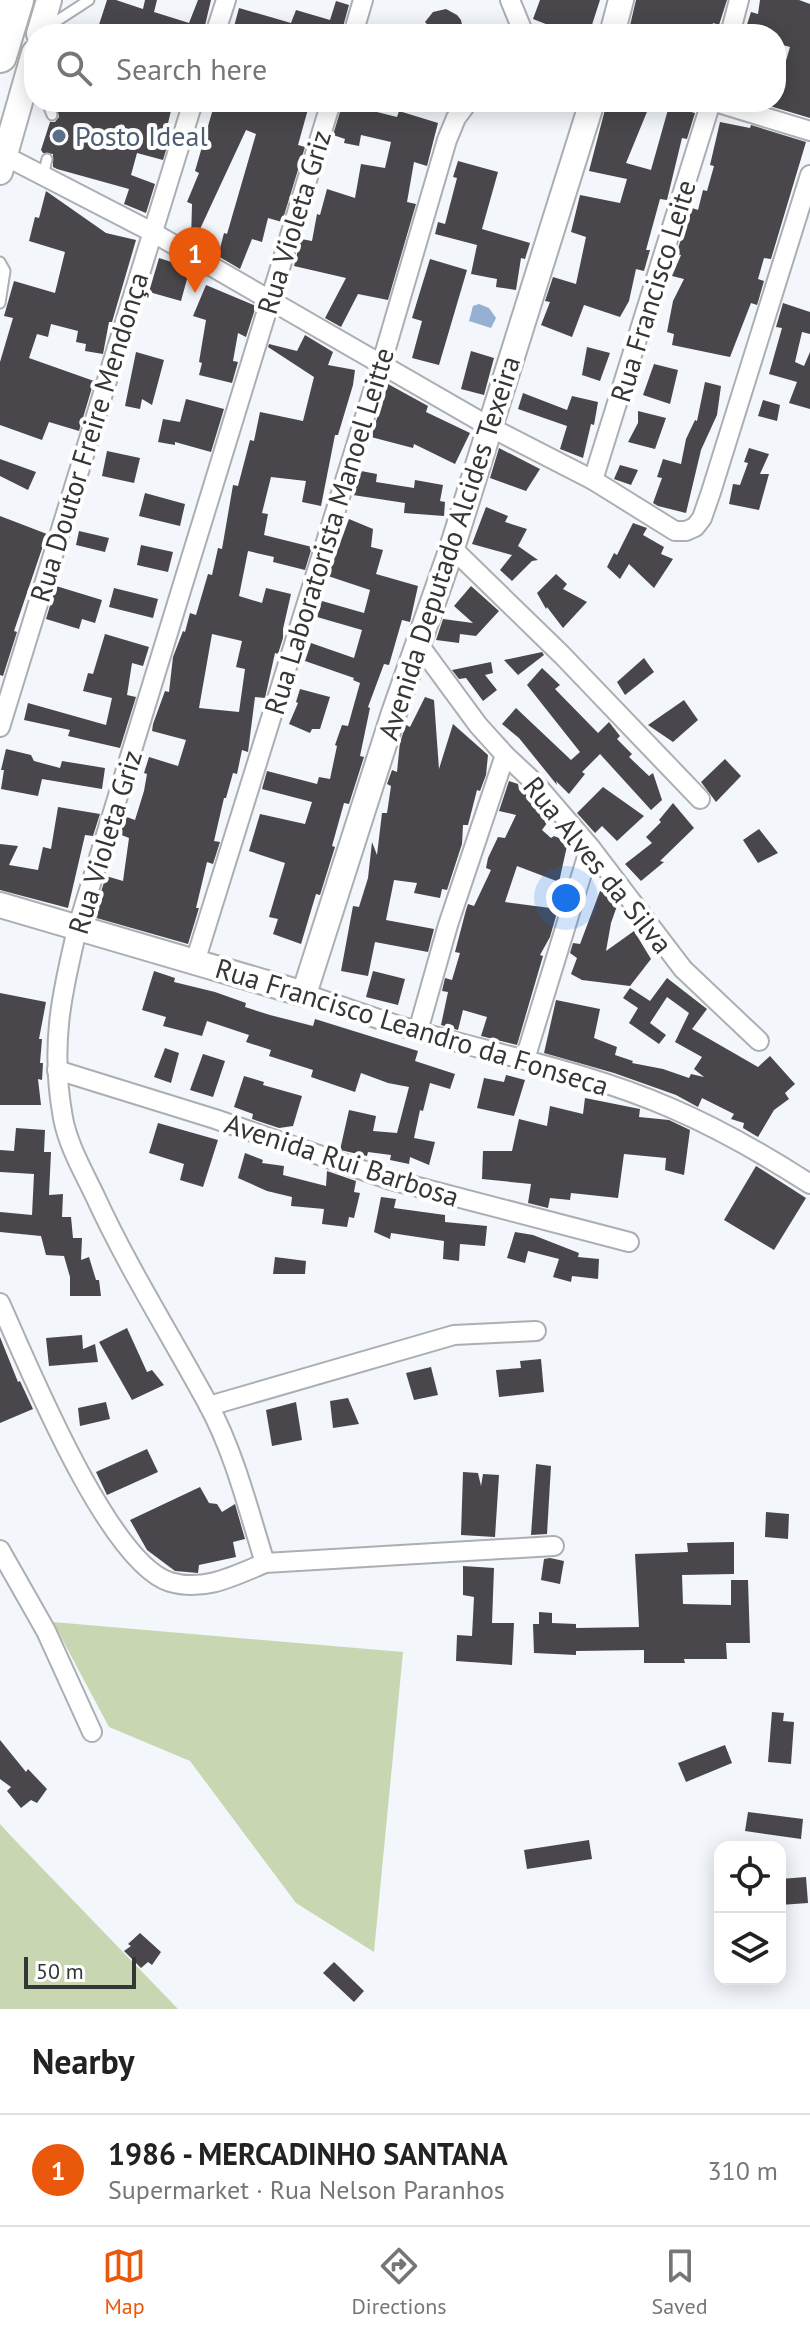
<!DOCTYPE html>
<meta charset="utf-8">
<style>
body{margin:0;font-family:"PT Sans",sans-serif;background:#f6f6f6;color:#222}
.controls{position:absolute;right:24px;bottom:24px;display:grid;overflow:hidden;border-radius:16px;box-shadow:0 4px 20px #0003}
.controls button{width:72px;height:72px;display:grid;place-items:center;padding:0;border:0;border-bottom:2px solid #e0e0e0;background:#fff;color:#222;font:40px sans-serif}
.scale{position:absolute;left:24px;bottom:20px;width:112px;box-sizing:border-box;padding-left:8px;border:4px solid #353638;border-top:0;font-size:22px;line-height:28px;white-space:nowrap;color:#353638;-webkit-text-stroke:6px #fff;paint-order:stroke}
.you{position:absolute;left:566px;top:898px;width:28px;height:28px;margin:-20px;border:6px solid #fff;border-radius:50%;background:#1a73e8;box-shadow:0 0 0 12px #1a73e833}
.badge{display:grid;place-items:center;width:52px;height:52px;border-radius:50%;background:#ea580c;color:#fff;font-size:26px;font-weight:700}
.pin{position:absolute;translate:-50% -66px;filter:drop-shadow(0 2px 4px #0008)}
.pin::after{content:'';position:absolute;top:42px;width:28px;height:24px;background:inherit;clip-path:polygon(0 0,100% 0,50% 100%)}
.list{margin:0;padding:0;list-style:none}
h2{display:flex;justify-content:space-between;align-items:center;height:104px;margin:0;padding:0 32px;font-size:34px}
h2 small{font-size:26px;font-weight:400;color:#767676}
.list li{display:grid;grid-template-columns:52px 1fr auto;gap:24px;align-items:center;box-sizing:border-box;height:112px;padding:0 32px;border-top:2px solid #e0e0e0}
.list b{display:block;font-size:30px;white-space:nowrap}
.list p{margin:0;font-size:26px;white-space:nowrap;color:#767676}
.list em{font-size:26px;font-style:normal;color:#767676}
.icon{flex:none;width:44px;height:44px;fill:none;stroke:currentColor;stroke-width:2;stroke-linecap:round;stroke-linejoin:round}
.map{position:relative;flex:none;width:810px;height:2009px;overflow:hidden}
.search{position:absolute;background:#fff;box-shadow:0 4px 20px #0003;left:24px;right:24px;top:24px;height:88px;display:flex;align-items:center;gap:20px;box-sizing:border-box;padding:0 28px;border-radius:32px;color:#767676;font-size:30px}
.sheet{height:216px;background:#fff}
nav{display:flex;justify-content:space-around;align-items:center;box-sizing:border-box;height:112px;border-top:2px solid #e0e0e0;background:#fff;font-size:22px;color:#767676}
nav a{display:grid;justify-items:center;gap:4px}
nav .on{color:#ea580c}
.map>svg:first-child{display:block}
.green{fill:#c8d7b2}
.water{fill:#96b0d4}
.building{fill:#49474b;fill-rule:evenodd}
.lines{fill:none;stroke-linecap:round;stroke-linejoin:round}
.lane-casing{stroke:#abafb3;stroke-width:13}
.street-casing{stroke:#abafb3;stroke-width:22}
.secondary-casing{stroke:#abafb3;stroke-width:28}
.highway-casing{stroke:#abafb3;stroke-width:36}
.lane{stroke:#fff;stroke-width:9}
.street{stroke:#fff;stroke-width:18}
.secondary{stroke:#fff;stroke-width:24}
.highway{stroke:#fff;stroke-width:32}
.service-dot{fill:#5c6f8a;stroke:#fff;stroke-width:3}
.labels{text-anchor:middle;stroke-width:8;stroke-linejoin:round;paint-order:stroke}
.service-label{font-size:28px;fill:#4e5e75;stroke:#fff;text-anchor:start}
.street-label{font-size:28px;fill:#353638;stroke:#fff}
</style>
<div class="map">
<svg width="810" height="2009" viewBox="0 0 810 2009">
<rect width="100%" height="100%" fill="#f3f6fb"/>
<g class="green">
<polygon points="53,1622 403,1652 374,1952 296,1903 190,1761 109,1727"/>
<polygon points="0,1824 10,1835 178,2009 0,2009"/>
</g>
<polygon class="water" points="479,304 489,308 496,318 491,328 469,321 473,306"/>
<g class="building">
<polygon points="107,0 116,0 143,9 145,0 157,0 154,12 189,23 198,0 211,0 203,34 96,34"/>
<polygon points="540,0 600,0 589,34 560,34 561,30 533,19"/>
<polygon points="636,0 727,0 719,25 713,23 710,34 628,34"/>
<polygon points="760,0 799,0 810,4 810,118 763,104 764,102 776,102 776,69 783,71 790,47 776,43 776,34 744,34 751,12 758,14"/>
<polygon points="336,1 349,5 341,34 232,34 239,8 291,23 296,10 330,20"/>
<polygon points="446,9 457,15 461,20 464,34 436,34 425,22 433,12"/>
<polygon points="80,102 173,102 165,136 170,137 163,160 137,153 131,175 155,184 146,213 124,204 129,189 57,169 53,167 53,154 43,153 41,150 50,122 55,122 59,117 56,104 64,108 77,110"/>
<polygon points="215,102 310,102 298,145 305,147 282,222 268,218 262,242 252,239 240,269 218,256 224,233 227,234 256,134 246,130 194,242 191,241 192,204 187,202 199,173 195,171"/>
<polygon points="343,102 372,102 369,110 397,117 399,111 438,123 427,166 414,162 407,202 416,204 388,300 358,294 341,327 325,318 346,278 294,266 298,250 301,239 312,241 317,214 320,215 327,189 355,198 361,164 385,168 391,142 361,135 359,146 344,143 345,139 333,135"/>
<polygon points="607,102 651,102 626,163 651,170 669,106 695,113 687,139 682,138 667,200 660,199 646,250 650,250 644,271 636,269 629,301 620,317 584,305 572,337 541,325 550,302 545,301 553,277 576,284 586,237 571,232 580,195 620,203 627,179 589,171"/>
<polygon points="720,122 750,128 751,125 806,142 771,259 764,258 758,279 764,281 758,302 757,305 751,303 730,357 672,345 674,334 667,332 673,301 684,279 672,276 681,255 676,254 692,208 698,210 703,190 707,191 714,166 710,165"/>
<polygon points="458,161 498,172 482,229 530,243 525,259 521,258 516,290 496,287 497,279 471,274 477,245 435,234 438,222 445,224 457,178 453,177"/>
<polygon points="46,191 106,233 136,240 112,322 109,322 103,354 85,351 86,344 76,342 78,331 51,324 48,337 37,334 29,358 94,381 79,431 49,422 42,440 0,425 0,362 13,318 4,316 14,281 55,293 65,252 29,241 35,217 39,218"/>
<polygon points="159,258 190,268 181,301 149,292"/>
<polygon points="430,259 467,270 439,365 412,358 422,321 412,318"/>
<polygon points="206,285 256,306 246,337 238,333 233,361 238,362 232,383 199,375 202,363 199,362 206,320 193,316"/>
<polygon points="783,303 810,312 810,334 802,332 795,362 804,366 810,352 810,409 789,403 797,382 769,374 782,328 776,327"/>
<path d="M305,335L333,352L328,365L355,370L353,385L338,435H335L321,506L302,502L306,481L271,477L262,513L268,514L264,535L312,547L305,570L273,562L274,557L248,551L239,596L262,603L266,588L291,594L283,629V638L278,654L275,653L265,698L255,697L248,752L242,750L237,774L233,773L226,798H224L214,841L220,842L213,864L207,862L196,908H199L188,944L93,917L106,876L123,881L129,838L119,834L124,816L135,820L144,791L147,774L144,773L149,757L178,766L186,740L152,731L153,724L165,691L169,692L173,657L183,631L185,632L190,613L196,615L208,574L212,575L218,548L222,549L233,485L238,486L250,440L254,441L260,412L303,421L314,377L268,347L269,344L297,351ZM212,634L242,641L236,667L245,669L239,712L199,708Z"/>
<polygon points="587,347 610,353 600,381 582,375"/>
<polygon points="471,351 494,358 484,395 461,389"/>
<polygon points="136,352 164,360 152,405 142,399 140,409 125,406"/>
<polygon points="654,364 678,370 670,404 643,395"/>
<polygon points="705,382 721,386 717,415 701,450 686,513 658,506 653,503 662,478 657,477 663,459 681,464 686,439 695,420 697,421"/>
<polygon points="388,384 428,406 426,412 470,433 455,464 414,444 413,448 371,437"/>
<polygon points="523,393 567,410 572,396 598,402 594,425 591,424 583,458 560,449 567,426 518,409"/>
<polygon points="186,399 224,409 211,452 175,442 175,445 158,442 163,419 180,422"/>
<polygon points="763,400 780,405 777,421 758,416"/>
<polygon points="638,411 666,418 655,449 628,442 638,423"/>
<polygon points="499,448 540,469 526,491 490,478"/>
<polygon points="749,448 769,454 760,474 769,474 759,510 729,504 733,484 740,485 748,463 744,462"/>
<polygon points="107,451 140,458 134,483 102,476"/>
<polygon points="0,459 36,472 28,490 0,476"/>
<polygon points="620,465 638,470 631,485 614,479"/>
<polygon points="361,471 377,474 376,482 414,488 415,480 443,485 440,501 445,502 444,516 404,513 405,503 353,495"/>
<polygon points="145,493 185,504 180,526 139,516"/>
<polygon points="486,507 508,516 505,522 527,529 518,546 538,560 532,561 512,581 500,570 512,555 472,544"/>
<polygon points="0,516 47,534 14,631 17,632 3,676 0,675"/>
<polygon points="349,519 373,529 371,547 383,550 376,574 418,586 410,622 402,620 389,665 384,664 368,707 370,708 360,756 364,757 349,804 344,803 332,846 335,847 320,895 316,894 301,944 273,934 278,919 269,917 285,863 249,851 260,814 305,824 312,802 262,789 267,771 317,784 319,777 330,779 337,746 335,745 342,725 348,726 360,683 353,680 354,678 305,661 311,643 354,658 362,630 317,617 322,601 364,613 370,590 328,576"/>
<polygon points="633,523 647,528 643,535 664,547 661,554 673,559 654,588 629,564 620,579 607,567 614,553 617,555"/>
<polygon points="79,531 109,538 105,552 76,545"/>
<polygon points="141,545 173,552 168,572 137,565"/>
<polygon points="556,574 567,584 563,589 587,602 563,628 547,607 546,609 537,593"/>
<polygon points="56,586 102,600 95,623 82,619 79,629 46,619"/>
<polygon points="471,586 499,611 476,636 460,634 459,643 436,640 443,619 473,623 454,606"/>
<polygon points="114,588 158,599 153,618 109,607"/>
<polygon points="105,634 149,647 143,666 132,663 127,695 136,697 120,748 68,736 70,730 24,720 28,703 106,725 112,698 83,691 88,673 93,674"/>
<polygon points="542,652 544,655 518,675 504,660"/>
<polygon points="644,658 654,672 625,695 617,682"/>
<polygon points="491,662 493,673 485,675 497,690 483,701 466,678 459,679 452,670"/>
<polygon points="542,668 560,685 555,689 598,733 609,722 620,736 617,739 632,754 629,757 649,776 653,773 662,800 651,810 600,754 582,772 585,774 569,794 556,781 557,785 519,738 502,724 516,708 571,760 580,752 527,685"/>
<polygon points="300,689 330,697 320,729 312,729 310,733 289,724 298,703 296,702"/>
<polygon points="425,697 434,700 439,769 453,724 488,755 486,775 480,791 477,790 468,825 463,825 462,844 447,890 442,889 440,898 414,893 417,883 394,880 386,920 434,929 428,952 375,942 368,976 341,971 353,906 359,907 368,878 372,842 377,855 382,813 387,813 391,786 387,784 392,770 397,772 400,742 406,725 410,727"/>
<polygon points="684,700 698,720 673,742 648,725"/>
<polygon points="6,749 31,755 34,761 60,768 62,761 105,768 102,789 42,779 38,796 1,789 4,770 1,770"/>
<polygon points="725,759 741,776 716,802 701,782"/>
<polygon points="509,781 518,784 519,790 527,792 536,803 536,809 550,819 542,830 551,838 554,836 566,841 567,846 559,882 517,866 505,902 558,909 550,937 540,955 543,956 517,1045 481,1036 487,1017 463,1010 458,1030 441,1025 448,992 442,991 445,978 452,980 460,953 455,952 466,910 468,904 474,906 491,870 486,868 488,858 498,837 505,838 516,815 499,811"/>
<polygon points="603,787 644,816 617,841 602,826 595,833 577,813"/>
<polygon points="673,803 694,828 660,861 664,862 641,881 625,864 652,843 646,837 661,822 659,820"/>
<polygon points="58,807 100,814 93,836 85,835 68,908 0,890 0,844 18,846 9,865 38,870 43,847 51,849"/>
<polygon points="759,829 778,853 758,863 743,840"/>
<polygon points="600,891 613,896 618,903 611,923 606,951 634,931 651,959 630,986 582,980 571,974 577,958 570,953 573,943 580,944"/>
<polygon points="154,971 175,978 174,982 215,992 246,1003 245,1007 270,1015 313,1026 315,1019 418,1051 415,1061 455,1074 450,1089 430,1083 423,1111 420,1110 414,1138 435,1142 429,1165 410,1157 409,1164 390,1160 391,1155 368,1152 367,1156 340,1150 349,1110 376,1116 373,1131 397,1133 409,1087 388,1083 361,1073 355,1092 311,1077 313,1070 269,1056 271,1050 246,1042 249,1035 207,1021 202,1036 163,1026 166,1017 142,1010"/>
<polygon points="373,971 405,979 398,1005 366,997"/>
<polygon points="667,978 707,1009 692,1029 758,1067 770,1056 795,1084 785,1093 789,1099 774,1110 758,1137 743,1128 744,1123 731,1119 734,1114 702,1098 698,1107 676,1095 614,1073 544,1053 556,1000 600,1009 594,1038 617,1047 615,1055 633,1061 632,1063 663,1069 689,1078 691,1074 704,1077 694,1069 702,1057 675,1042 689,1013 667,997 650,1023 666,1035 659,1044 629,1023 638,1008 623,998 630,988 650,1001"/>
<polygon points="0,993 46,1002 39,1039 42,1039 40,1063 43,1063 42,1080 38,1079 41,1105 0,1105"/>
<polygon points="165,1048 179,1053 171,1083 154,1077"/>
<polygon points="203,1054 225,1061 213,1097 190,1090"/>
<polygon points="506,1075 525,1080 514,1116 477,1108 484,1078 504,1082"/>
<polygon points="244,1076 264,1082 263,1085 302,1096 293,1126 279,1128 252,1119 253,1114 234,1107"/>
<polygon points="585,1098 640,1109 639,1117 669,1120 690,1130 684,1175 665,1170 666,1158 624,1154 618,1198 571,1193 570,1200 550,1198 548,1208 528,1203 531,1184 482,1179 483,1151 512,1151 519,1119 547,1126 550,1106 583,1114"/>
<polygon points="158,1123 218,1140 203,1187 180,1180 184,1164 149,1153"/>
<polygon points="16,1128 45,1130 44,1152 51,1152 49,1195 63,1194 62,1217 71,1217 73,1238 82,1238 81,1260 89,1257 96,1280 99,1280 101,1296 70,1296 70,1277 64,1256 46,1255 41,1236 0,1232 0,1212 32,1215 34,1174 0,1172 0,1150 14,1151"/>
<polygon points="245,1153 263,1160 262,1163 284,1166 283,1175 326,1186 327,1171 356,1181 354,1192 360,1193 354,1218 349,1217 347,1227 322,1224 324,1209 291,1206 292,1197 267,1191 238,1178"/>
<polygon points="756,1166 806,1198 774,1250 724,1220"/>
<polygon points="381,1197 396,1199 394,1208 445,1215 445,1222 487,1226 485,1246 460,1244 459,1261 443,1259 444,1241 391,1233 390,1239 374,1232"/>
<polygon points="515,1232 533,1235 579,1253 578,1257 599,1259 598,1279 572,1276 571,1282 553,1277 559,1259 528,1251 525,1263 507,1258"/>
<polygon points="275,1257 306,1261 305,1274 273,1274"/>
<polygon points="127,1328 147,1372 152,1370 164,1385 132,1400 99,1342"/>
<polygon points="82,1335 83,1349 95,1344 98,1362 49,1366 46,1338"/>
<polygon points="0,1337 18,1382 20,1381 33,1409 0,1423"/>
<polygon points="541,1359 544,1392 499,1397 496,1370 521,1368 520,1361"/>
<polygon points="431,1367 438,1395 414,1400 406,1373"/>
<polygon points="348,1398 359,1424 333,1428 330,1401"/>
<polygon points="106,1402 110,1419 80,1426 78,1408"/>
<polygon points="296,1402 302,1440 272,1446 266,1410"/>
<polygon points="147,1449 158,1472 107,1495 96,1472"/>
<polygon points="536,1464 551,1466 547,1534 531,1535"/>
<polygon points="463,1472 478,1473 481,1486 483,1474 499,1475 495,1537 461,1535"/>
<polygon points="200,1487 209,1503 217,1504 222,1512 235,1504 245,1539 233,1542 236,1557 199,1565 198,1573 175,1571 147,1550 130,1520"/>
<polygon points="766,1512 789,1514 788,1539 765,1537"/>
<polygon points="734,1542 734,1574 682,1575 683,1604 731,1605 731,1580 748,1580 750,1643 726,1643 727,1659 684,1659 685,1663 644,1663 644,1650 576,1651 576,1655 534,1653 533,1624 539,1624 539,1612 552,1613 552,1623 576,1624 576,1628 639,1627 635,1554 688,1552 687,1543"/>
<polygon points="550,1558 564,1561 560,1584 541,1580 544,1559"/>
<polygon points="463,1566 494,1568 492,1623 514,1623 512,1665 456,1661 457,1635 472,1636 474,1597 463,1595"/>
<polygon points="772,1712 784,1713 783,1721 794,1722 791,1764 768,1762"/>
<polygon points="0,1740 26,1772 28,1769 47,1789 37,1803 31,1800 21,1808 7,1791 11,1787 0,1779"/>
<polygon points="725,1745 732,1763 686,1782 678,1763"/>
<polygon points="748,1812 803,1819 801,1839 745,1831"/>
<polygon points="589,1840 592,1859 527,1869 524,1850"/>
<polygon points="806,1877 808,1903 780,1905 780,1879"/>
<polygon points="140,1933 161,1952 152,1965 148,1962 141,1968 124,1951 131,1946 128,1944"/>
<polygon points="334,1962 364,1991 354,2002 323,1973"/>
</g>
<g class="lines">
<defs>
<g id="lane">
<polyline points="46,28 89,0"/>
<polyline points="47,102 52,115"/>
<polyline points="43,176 47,159"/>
<polyline points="0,262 5,271 0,303"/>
</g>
<g id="street">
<polyline points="510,0 524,34"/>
<polyline points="215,34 226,0"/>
<polyline points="353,34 363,0"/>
<polyline points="730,34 739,0"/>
<polyline points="715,102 810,131"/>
<polyline points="5,156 152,232 490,427 593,480 675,531 686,531 695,527 702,518 711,492 810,175"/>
<polyline points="593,480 711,102"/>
<polyline points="452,548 562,655 700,799"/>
<polyline points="417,642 478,725 505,755 535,783 590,847 683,969 759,1041"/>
<polyline points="0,727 193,102"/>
<polyline points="195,962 382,362 447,140 456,118 468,102"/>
<path d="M304,994C343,1006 381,1021 420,1032C504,1056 591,1073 671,1108C720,1129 765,1155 810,1184"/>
<polyline points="418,1031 448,925 505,755"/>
<polyline points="525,1059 590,847"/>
<polyline points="57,1070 215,1119 391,1180 629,1242"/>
<path d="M0,1303C28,1365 108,1563 170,1582C204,1592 234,1576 265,1563L554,1546"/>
<polyline points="209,1406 454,1335 536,1331"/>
<polyline points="0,1550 46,1631 92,1732"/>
<path d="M265,1563C248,1509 235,1454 208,1404C170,1334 128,1268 95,1196C83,1171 68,1145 63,1118C50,1047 61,995 78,926L331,102"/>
</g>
<g id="secondary">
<polyline points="39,34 49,0"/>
<polyline points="612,34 621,0"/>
<polyline points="0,172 34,53"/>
<polyline points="0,905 304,994 394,713 452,548 592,102"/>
</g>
<polyline id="highway" points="0,56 17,0"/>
</defs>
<use href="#lane" class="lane-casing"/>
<use href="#street" class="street-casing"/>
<use href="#secondary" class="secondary-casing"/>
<use href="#highway" class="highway-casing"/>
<use href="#lane" class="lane"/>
<use href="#street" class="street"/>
<use href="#secondary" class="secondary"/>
<use href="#highway" class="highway"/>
</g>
<circle class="service-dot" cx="59" cy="136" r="8"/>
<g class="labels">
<g class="service-label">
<text x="75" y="146">Posto Ideal</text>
</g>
<g class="street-label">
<text transform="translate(294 222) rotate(-73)" y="10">Rua Violeta Griz</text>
<text transform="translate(653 291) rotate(-73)" y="10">Rua Francisco Leite</text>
<text transform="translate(89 437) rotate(-73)" y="10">Rua Doutor Freire Mendonça</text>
<text transform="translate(329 531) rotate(-73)" y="10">Rua Laboratorista Manoel Leitte</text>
<text transform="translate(449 548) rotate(-72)" y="10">Avenida Deputado Alcides Texeira</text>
<text transform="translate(105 842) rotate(-73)" y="10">Rua Violeta Griz</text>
<text transform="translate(598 865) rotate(51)" y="10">Rua Alves da Silva</text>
<text transform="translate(412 1027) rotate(17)" y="10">Rua Francisco Leandro da Fonseca</text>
<text transform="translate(342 1160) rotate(18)" y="10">Avenida Rui Barbosa</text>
</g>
</g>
</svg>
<div class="controls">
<button><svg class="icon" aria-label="locate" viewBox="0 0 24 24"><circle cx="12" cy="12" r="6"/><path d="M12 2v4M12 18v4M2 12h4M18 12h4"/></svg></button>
<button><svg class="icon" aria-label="layers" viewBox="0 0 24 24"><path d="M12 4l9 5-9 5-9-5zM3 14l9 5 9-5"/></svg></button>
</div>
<div class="scale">50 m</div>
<div class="you"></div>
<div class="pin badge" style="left:195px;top:293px">1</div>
<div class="search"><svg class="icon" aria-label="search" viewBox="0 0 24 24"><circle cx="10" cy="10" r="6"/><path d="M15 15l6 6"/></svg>Search here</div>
</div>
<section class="sheet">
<h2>Nearby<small></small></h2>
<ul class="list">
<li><span class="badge">1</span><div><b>1986 - MERCADINHO SANTANA</b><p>Supermarket · Rua Nelson Paranhos</p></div><em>310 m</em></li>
</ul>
</section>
<nav>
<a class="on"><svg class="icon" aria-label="map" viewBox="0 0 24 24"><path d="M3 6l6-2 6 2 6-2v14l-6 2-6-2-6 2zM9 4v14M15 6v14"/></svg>Map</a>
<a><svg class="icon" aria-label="directions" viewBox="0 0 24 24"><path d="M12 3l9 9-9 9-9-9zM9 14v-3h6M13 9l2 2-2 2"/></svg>Directions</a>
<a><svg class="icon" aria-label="saved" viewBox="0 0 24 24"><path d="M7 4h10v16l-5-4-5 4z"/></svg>Saved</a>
</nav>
